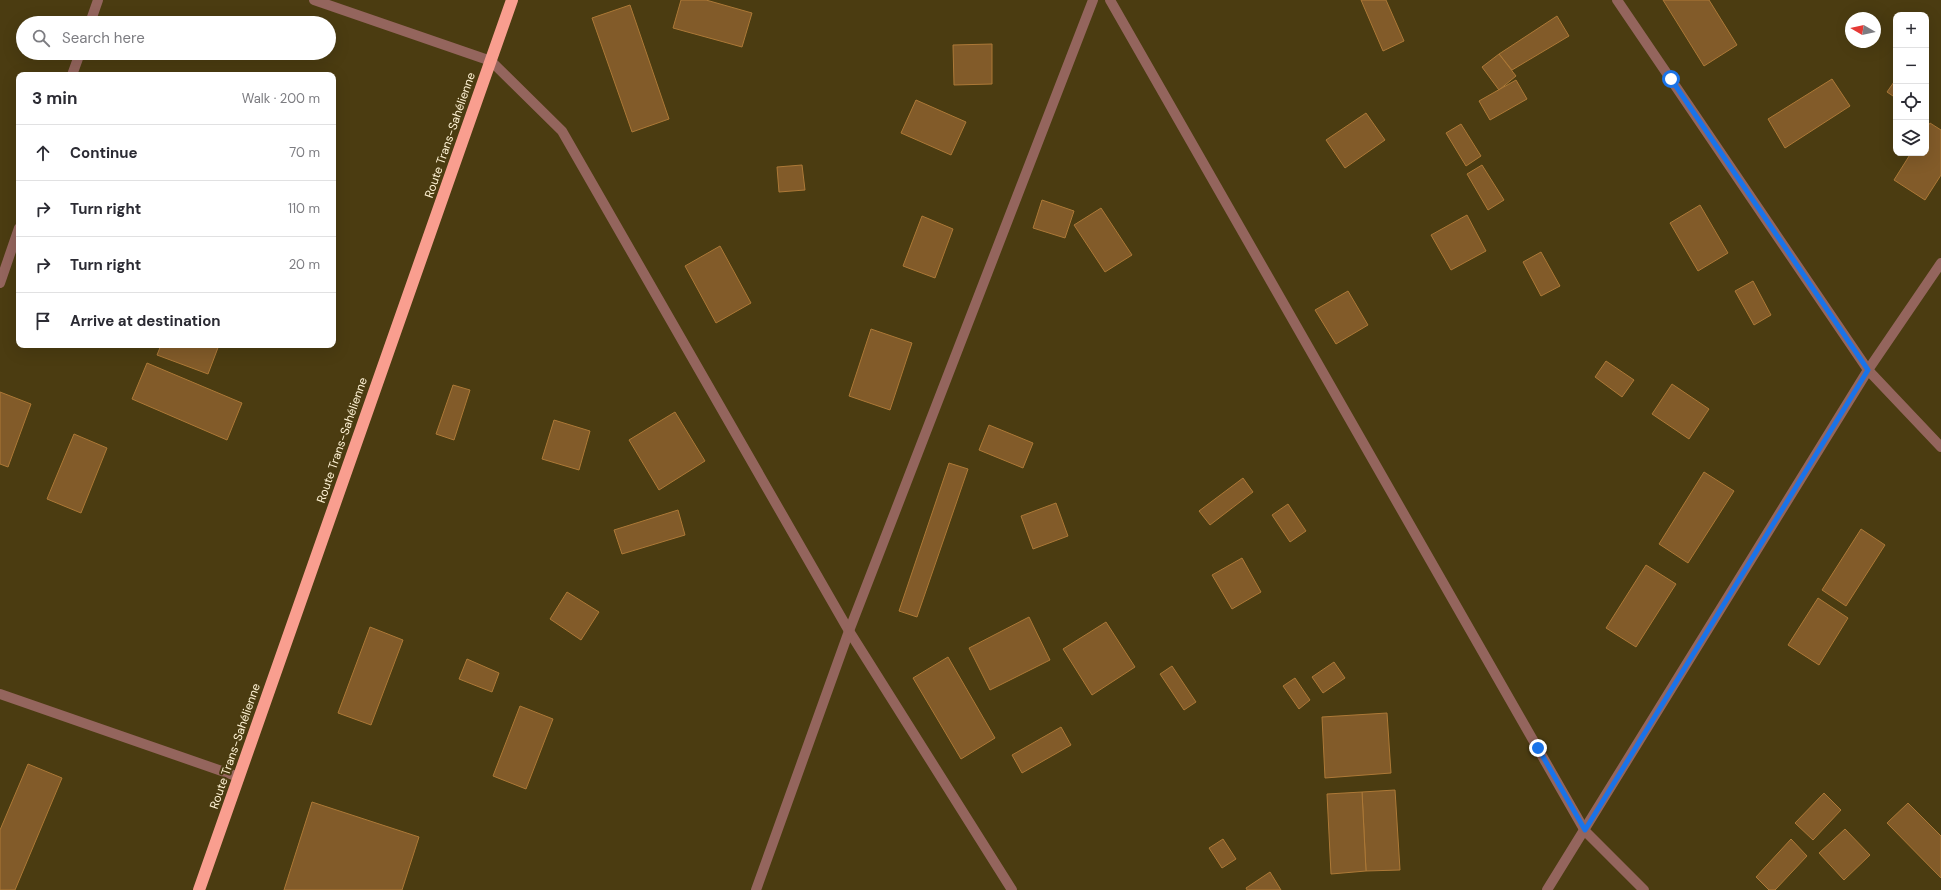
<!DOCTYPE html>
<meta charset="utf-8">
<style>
body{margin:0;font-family:"DM Sans",sans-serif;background:#f2f2f3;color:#2b2b33}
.controls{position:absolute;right:12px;top:12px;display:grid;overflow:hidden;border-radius:8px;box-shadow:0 4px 16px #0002}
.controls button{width:36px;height:36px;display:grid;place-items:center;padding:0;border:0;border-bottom:1px solid #e1e1e2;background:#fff;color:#2b2b33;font:20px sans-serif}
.compass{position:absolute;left:1845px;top:12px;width:36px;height:36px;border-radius:50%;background:#fff;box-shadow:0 4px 16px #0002;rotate:279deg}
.stop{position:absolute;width:12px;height:12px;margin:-9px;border:3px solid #1a73e8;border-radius:50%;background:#fff}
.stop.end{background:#1a73e8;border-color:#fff;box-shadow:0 1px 4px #0008}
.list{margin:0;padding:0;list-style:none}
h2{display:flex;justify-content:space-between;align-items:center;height:52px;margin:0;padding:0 16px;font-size:17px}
h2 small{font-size:13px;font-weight:400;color:#7c7c81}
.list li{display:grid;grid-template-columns:26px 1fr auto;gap:12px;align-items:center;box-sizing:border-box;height:56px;padding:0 16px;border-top:1px solid #e1e1e2}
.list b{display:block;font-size:15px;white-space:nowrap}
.list em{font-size:13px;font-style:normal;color:#7c7c81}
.icon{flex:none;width:22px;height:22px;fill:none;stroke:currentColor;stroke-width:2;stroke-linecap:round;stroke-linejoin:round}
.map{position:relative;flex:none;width:1941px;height:890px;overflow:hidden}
.search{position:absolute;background:#fff;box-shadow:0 4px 16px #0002;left:16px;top:16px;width:320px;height:44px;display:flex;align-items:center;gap:10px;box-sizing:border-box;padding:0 14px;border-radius:22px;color:#7c7c81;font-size:15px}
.panel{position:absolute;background:#fff;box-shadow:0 4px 16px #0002;left:16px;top:72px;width:320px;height:276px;border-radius:8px}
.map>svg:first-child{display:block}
.building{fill:#825b29;stroke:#ad7937}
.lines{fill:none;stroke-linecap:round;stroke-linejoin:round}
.minor{stroke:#94655d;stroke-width:10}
.highway{stroke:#f99e8f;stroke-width:12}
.route{stroke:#1a73e8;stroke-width:5}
.labels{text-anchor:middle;stroke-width:4;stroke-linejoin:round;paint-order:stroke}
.street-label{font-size:12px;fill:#fff3d5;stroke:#4b3c11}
</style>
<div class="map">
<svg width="1941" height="890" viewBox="0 0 1941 890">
<rect width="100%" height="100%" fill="#4b3c11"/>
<g class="building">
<polygon points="681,0 706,0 752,13 742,47 673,28"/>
<polygon points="1361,0 1386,0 1404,41 1383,51"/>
<polygon points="1663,0 1709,0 1737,45 1704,66"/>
<polygon points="630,5 669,119 632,132 592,18"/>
<polygon points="1557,16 1569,36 1512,70 1499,54"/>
<polygon points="992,44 992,84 954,85 953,45"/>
<polygon points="1499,54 1516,76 1499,90 1482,67"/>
<polygon points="1832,79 1850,106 1785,148 1768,119"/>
<polygon points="1896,79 1896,98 1887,92"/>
<polygon points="1516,80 1527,99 1490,120 1479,101"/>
<polygon points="916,100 966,122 951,155 901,133"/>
<polygon points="1366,113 1385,140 1345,168 1326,140"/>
<polygon points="1930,123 1941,130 1941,175 1925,200 1894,180 1911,153 1926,153 1926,129"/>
<polygon points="1461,124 1481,156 1466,166 1446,133"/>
<polygon points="802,165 805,190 779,192 777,167"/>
<polygon points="1482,165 1504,200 1488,210 1467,174"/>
<polygon points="1042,200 1074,211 1065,238 1033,228"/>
<polygon points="1700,205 1728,253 1698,271 1670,223"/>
<polygon points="1101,208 1132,255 1105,272 1074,225"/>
<polygon points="1467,215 1486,251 1451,270 1431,235"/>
<polygon points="922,216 953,229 935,278 903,266"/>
<polygon points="720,246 751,303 716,323 685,266"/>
<polygon points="1541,252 1560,286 1541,296 1523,262"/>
<polygon points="1753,281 1771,315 1754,325 1735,291"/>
<polygon points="1348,291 1368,325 1336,344 1315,310"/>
<polygon points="871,329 912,343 890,410 849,396"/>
<polygon points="161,345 219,345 208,374 157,355"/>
<polygon points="1606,361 1634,380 1622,397 1595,377"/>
<polygon points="147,363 242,403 227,440 132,399"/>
<polygon points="1672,384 1709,409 1689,439 1652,414"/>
<polygon points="453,385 470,390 454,440 436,434"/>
<polygon points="0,392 31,404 8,467 0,464"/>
<polygon points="675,412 705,461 659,490 629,440"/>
<polygon points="554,420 590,431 579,470 542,459"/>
<polygon points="989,425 1033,443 1023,468 979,450"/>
<polygon points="74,434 107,448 81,513 47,499"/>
<polygon points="949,463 968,469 917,617 899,611"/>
<polygon points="1704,472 1734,491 1688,563 1659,544"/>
<polygon points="1243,478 1253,492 1210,525 1199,511"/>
<polygon points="1056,503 1068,536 1033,549 1021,516"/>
<polygon points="1288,504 1306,531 1290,542 1272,515"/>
<polygon points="678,510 685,535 622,554 614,530"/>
<polygon points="1861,529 1885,545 1846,606 1822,590"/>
<polygon points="1242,558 1261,592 1232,609 1212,575"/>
<polygon points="1646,565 1676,584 1636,647 1606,628"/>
<polygon points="567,592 599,612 581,640 550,619"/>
<polygon points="1818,598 1848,618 1819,665 1788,645"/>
<polygon points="1029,617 1050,660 990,690 969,648"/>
<polygon points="1106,622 1135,667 1092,695 1063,649"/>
<polygon points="370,627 403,640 371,725 338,713"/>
<polygon points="948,657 995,738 961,759 913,678"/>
<polygon points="467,659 499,673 492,692 459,679"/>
<polygon points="1334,662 1345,678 1323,693 1312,677"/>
<polygon points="1172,666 1196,702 1184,710 1160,674"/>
<polygon points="1295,678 1310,700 1299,709 1283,686"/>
<polygon points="520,706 553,719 526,789 493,776"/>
<polygon points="1387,713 1391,773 1325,778 1322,717"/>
<polygon points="1061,727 1071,745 1022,773 1012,755"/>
<polygon points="28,764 62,778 15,890 0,890 0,830"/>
<polygon points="1395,790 1400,870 1366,871 1362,792"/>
<polygon points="1362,792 1366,871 1331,874 1327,794"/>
<polygon points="1824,793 1841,810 1813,840 1795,823"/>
<polygon points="312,802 419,837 402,890 284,890"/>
<polygon points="1908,803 1941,836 1941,878 1887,823"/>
<polygon points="1845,829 1870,855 1844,880 1819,853"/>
<polygon points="1223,839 1236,859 1222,868 1209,848"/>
<polygon points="1791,839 1807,856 1775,890 1769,890 1756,877"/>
<polygon points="1270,872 1281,890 1247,890 1246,888"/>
</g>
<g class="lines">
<g class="minor">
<polyline points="314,0 491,61 562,131 849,631 1012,890"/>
<polyline points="1110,0 1585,831 1644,890"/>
<polyline points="1617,0 1868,370 1941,447"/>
<polyline points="90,23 98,0"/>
<polyline points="72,75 80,53"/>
<polyline points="0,283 19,228"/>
<polyline points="0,694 239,777"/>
<polyline points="756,890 849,631 1093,0"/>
<polyline points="1547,890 1868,370 1941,263"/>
</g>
<polyline class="highway" points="199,890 512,0"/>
</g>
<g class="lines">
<polyline class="route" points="1538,748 1585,830 1868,370 1671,79"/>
</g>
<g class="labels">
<g class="street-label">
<text transform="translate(450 135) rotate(-71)" y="4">Route Trans-Sahélienne</text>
<text transform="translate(342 440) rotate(-71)" y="4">Route Trans-Sahélienne</text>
<text transform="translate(235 746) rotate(-71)" y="4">Route Trans-Sahélienne</text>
</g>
</g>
</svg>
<div class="controls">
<button>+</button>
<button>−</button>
<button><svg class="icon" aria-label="locate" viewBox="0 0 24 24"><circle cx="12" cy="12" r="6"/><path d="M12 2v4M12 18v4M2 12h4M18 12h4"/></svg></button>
<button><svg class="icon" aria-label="layers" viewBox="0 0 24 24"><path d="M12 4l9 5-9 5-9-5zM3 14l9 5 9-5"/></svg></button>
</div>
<svg class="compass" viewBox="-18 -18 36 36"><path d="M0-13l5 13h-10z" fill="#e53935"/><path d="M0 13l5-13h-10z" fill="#7c7c81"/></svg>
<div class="stop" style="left:1671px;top:79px"></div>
<div class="stop end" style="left:1538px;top:748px"></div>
<div class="search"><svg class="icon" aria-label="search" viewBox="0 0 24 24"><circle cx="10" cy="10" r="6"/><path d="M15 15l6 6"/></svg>Search here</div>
<section class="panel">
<h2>3 min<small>Walk · 200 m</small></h2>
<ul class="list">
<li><svg class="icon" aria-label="ahead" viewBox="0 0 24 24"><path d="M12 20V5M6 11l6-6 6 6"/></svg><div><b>Continue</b></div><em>70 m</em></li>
<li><svg class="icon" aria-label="right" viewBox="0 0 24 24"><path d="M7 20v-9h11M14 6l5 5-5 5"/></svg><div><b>Turn right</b></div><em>110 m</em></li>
<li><svg class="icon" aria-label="right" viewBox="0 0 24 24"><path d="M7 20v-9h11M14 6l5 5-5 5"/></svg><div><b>Turn right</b></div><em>20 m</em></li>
<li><svg class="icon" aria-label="arrive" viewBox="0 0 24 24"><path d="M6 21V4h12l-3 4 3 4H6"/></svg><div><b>Arrive at destination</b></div></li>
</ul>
</section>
</div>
